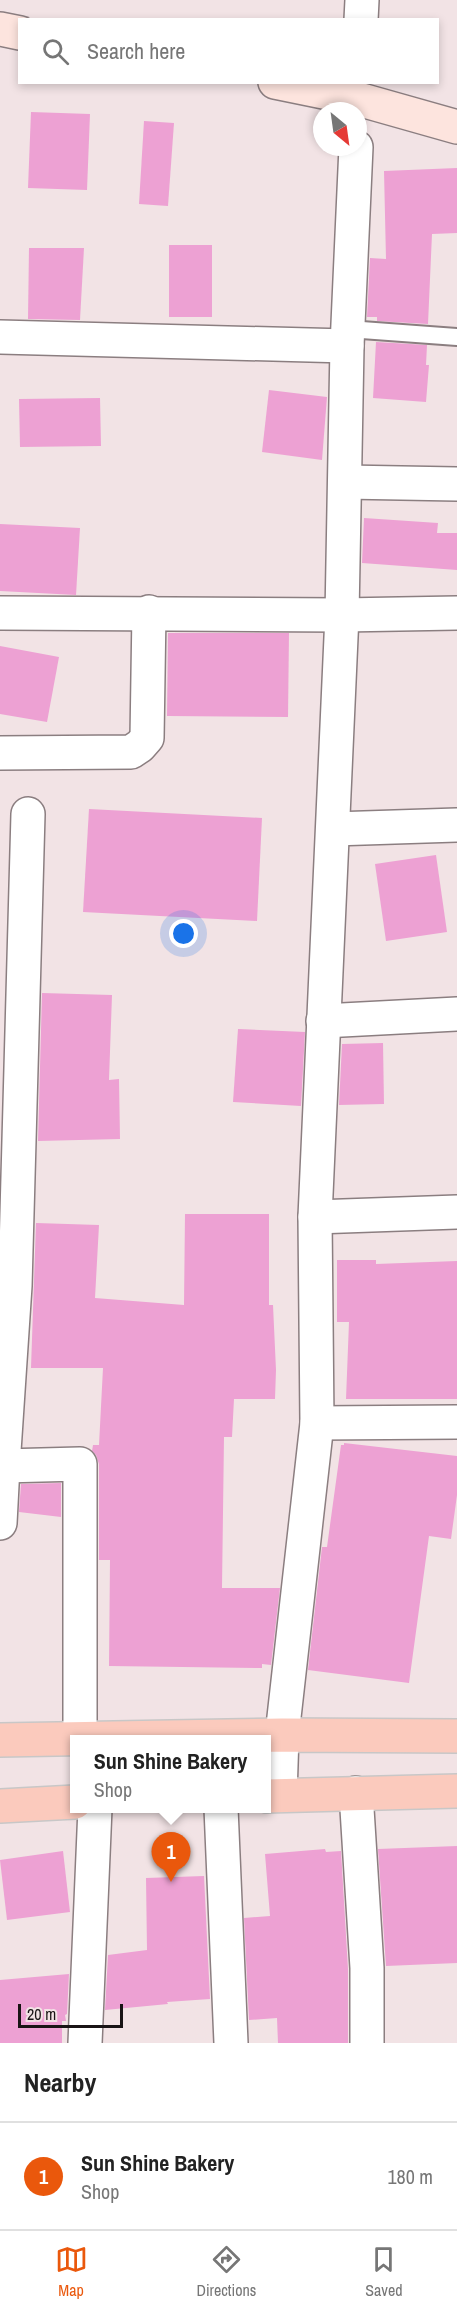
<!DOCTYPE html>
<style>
body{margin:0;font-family:"Archivo Narrow",sans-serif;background:#f2f2f2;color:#222}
.compass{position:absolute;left:313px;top:102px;width:54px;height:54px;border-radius:50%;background:#fff;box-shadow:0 3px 9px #0003;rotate:151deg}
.scale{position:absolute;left:18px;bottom:15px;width:105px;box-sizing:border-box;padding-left:6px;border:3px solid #191415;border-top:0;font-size:16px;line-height:21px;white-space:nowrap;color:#191415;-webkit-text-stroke:4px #f2e3e5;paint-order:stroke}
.you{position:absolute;left:184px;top:934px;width:21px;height:21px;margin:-15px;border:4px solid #fff;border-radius:50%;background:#1a73e8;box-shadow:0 0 0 9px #1a73e833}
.badge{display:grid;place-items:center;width:39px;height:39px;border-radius:50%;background:#ea580c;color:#fff;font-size:20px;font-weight:700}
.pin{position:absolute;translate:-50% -50px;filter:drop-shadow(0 2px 3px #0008)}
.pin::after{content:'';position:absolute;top:32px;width:21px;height:18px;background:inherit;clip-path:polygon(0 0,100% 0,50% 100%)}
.popup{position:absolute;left:70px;top:1735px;width:201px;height:78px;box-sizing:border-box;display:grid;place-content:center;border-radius:0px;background:#fff;filter:drop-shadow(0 2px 4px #0005);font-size:20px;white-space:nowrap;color:#767676}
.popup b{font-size:22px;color:#222}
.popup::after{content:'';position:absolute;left:50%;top:100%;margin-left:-12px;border:12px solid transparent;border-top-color:#fff}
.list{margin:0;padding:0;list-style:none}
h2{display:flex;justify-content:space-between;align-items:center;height:78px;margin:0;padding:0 24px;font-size:26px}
h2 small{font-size:20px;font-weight:400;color:#767676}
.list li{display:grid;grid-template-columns:39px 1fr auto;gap:18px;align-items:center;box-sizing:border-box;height:108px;padding:0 24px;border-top:2px solid #e0e0e0}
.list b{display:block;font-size:22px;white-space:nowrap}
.list p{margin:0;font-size:20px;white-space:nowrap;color:#767676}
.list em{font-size:20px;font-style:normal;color:#767676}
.icon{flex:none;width:33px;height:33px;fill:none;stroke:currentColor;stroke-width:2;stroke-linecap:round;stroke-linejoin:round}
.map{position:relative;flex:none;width:457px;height:2043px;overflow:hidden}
.search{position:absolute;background:#fff;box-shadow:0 3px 9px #0003;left:18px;right:18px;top:18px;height:66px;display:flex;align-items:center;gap:15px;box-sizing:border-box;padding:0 21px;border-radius:0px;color:#767676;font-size:22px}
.sheet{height:186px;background:#fff}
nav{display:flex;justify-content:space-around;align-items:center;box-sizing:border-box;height:84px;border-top:2px solid #e0e0e0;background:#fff;font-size:16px;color:#767676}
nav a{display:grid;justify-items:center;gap:3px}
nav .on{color:#ea580c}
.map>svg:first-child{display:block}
.building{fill:#eda1d3}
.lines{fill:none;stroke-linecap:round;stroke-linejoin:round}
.lane-casing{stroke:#8b7e80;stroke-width:20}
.street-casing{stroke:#8b7e80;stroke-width:36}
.secondary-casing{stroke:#8b7e80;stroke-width:36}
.primary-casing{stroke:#c8c7c7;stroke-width:36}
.lane{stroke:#fff;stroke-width:16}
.street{stroke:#fff;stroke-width:33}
.secondary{stroke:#fde4de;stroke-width:33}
.primary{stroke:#fbcabd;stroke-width:33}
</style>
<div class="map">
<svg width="457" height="2043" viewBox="0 0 457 2043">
<rect width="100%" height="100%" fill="#f2e3e5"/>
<g class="building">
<polygon points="31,112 90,114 87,190 28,188"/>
<polygon points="144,121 174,123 168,206 139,204"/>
<polygon points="457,168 457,233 432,234 428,324 377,321 377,317 367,317 370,258 386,259 384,171"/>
<rect x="169" y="245" width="43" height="72"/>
<polygon points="29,248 84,248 80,320 28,319"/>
<polygon points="376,342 427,345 426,365 429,365 426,402 373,398"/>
<polygon points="269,390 327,397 322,460 262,452"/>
<polygon points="100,398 101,446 20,447 19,399"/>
<polygon points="364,518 438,523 437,533 457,533 457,570 362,563"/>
<polygon points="0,524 80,528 76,595 0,591"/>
<polygon points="168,633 289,633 288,717 167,716"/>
<polygon points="0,646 59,657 47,722 0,714"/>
<polygon points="89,809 262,818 257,921 83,912"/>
<polygon points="436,855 447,932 386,941 375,864"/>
<polygon points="42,993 112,995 109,1080 119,1079 120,1139 38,1141"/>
<polygon points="238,1029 305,1032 301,1106 233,1102"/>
<polygon points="383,1043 384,1104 339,1105 342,1044"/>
<polygon points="185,1214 269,1214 269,1305 273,1305 276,1370 275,1399 234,1399 232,1437 224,1437 222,1588 280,1588 271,1665 262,1664 262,1668 109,1666 110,1560 99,1560 99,1464 96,1455 92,1451 93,1445 99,1445 103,1368 31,1368 36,1223 99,1225 95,1298 184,1305"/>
<polygon points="337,1260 376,1260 376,1264 457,1261 457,1399 346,1399 349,1322 337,1322"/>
<polygon points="344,1443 457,1456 457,1495 451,1539 429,1536 409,1683 308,1670 322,1547 327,1547 341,1445 344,1445"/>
<polygon points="61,1483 61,1517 19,1512 21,1484"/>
<polygon points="457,1846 457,1963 386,1966 378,1849"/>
<polygon points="325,1849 326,1852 341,1851 348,1969 348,2043 278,2043 277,2018 249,2020 244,1918 270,1916 265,1854"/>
<polygon points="63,1851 70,1912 7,1920 0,1860"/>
<polygon points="204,1876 210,1999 167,2002 168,2004 105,2010 108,1955 147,1950 146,1878"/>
<polygon points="69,1974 67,2014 65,2015 66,2021 62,2021 62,2043 0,2043 0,1980"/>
</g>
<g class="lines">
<defs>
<polyline id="lane" points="348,329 457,337"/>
<g id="street">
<polyline points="361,20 362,0"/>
<polyline points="0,337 347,346"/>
<polyline points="345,482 457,484"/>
<polyline points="0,613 342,615 457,613"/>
<polyline points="0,753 131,752 140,746 147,738 149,612"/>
<polyline points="28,814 15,1286 3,1466 80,1464 80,1739"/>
<polyline points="333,829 457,825"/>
<polyline points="323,1021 457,1014"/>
<polyline points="315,1217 457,1212"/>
<polyline points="317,1423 457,1422"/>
<polyline points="0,1523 3,1466"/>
<polyline points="356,1793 367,1968 367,2043"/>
<polyline points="280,1795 282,1735 317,1423 315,1217 342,615 347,346 356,147"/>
<polyline points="221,1808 231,2043"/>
<polyline points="85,2043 95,1808"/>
</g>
<g id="secondary">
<polyline points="0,29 20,33"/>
<polyline points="275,82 358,99 457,127"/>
</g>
<g id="primary">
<polyline points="0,1740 282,1735 457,1736"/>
<polyline points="267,1796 457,1791"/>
<polyline points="0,1806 75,1802"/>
</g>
</defs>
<use href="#lane" class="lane-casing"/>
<use href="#street" class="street-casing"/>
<use href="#secondary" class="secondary-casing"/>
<use href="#primary" class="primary-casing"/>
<use href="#lane" class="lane"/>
<use href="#street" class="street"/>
<use href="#secondary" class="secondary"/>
<use href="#primary" class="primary"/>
</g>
</svg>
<svg class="compass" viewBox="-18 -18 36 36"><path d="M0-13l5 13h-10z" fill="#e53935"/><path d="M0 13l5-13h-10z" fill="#767676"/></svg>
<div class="scale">20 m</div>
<div class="you"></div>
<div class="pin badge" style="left:171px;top:1882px">1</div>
<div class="popup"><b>Sun Shine Bakery</b>Shop</div>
<div class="search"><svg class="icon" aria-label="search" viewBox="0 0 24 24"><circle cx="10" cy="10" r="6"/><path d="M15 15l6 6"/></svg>Search here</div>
</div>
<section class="sheet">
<h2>Nearby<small></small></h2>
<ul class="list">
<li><span class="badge">1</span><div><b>Sun Shine Bakery</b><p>Shop</p></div><em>180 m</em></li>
</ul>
</section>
<nav>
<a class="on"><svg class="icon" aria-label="map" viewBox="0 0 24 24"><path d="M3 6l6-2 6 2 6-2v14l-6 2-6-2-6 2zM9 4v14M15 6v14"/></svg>Map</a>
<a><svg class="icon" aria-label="directions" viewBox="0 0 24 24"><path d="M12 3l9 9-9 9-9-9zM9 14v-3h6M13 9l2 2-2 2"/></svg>Directions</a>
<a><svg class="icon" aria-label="saved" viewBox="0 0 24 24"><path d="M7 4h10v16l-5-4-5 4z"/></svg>Saved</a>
</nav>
